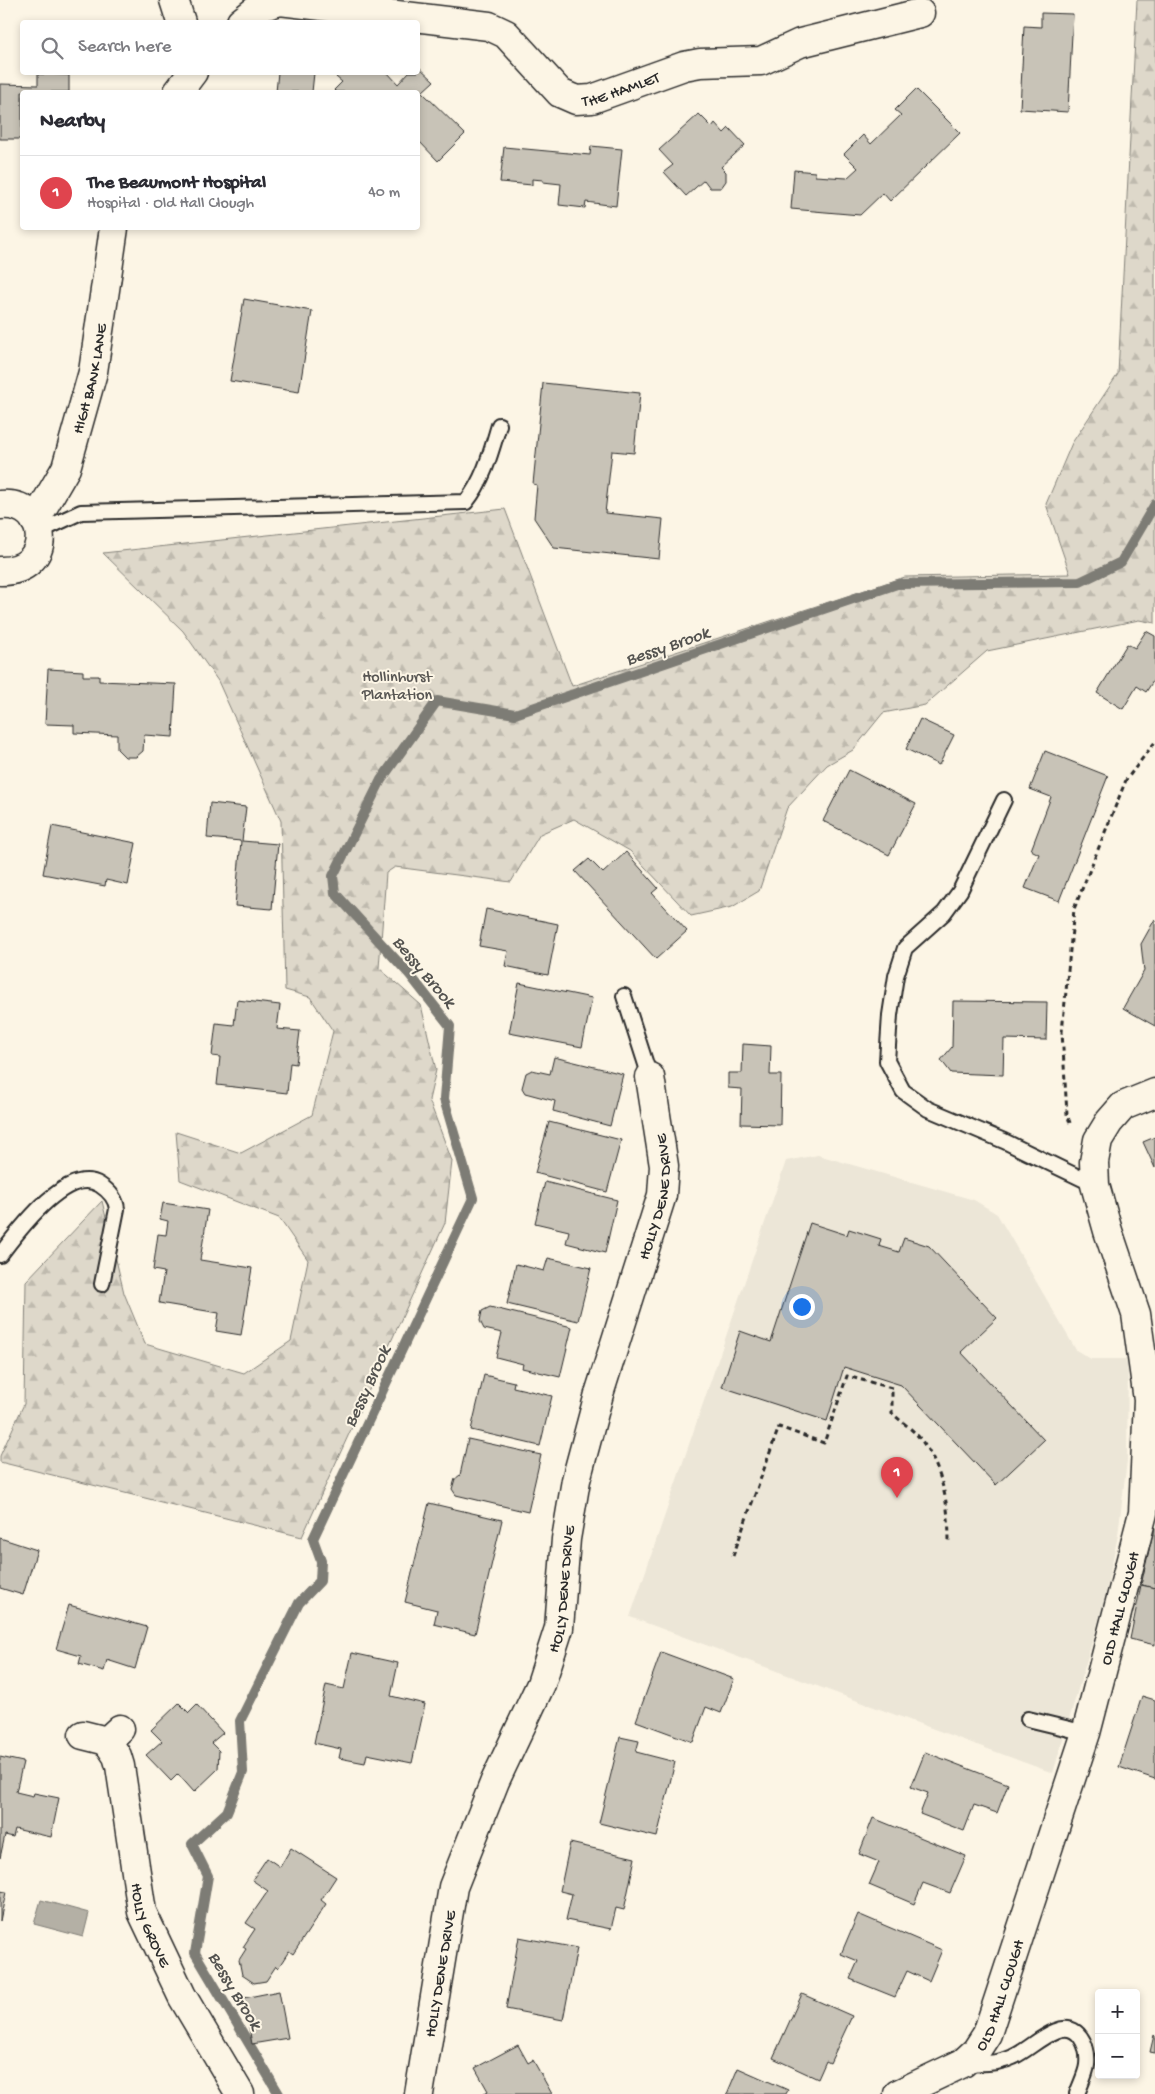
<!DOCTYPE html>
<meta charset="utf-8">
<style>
body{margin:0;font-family:"Gochi Hand",sans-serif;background:#f7f7f7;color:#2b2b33}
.controls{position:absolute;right:15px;bottom:15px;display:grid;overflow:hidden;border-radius:5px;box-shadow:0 2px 8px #0003}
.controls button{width:45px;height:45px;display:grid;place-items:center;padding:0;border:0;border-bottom:1px solid #e1e1e2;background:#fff;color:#2b2b33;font:25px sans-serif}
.you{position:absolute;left:801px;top:1306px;width:18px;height:18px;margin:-12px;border:4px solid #fff;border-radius:50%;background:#1a73e8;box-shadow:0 0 0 8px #1a73e833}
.badge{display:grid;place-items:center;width:32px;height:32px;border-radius:50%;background:#7c3aed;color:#fff;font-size:16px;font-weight:700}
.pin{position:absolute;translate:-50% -41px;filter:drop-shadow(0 1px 2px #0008)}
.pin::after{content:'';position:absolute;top:26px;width:18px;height:15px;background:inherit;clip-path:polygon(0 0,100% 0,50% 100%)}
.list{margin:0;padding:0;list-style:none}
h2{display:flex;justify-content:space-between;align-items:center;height:65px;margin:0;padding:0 20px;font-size:21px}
h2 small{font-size:16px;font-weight:400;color:#7c7c81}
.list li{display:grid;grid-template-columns:32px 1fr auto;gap:15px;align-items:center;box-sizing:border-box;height:75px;padding:0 20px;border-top:1px solid #e1e1e2}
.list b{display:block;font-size:19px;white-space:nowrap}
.list p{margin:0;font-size:16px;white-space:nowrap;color:#7c7c81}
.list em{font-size:16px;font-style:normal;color:#7c7c81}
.icon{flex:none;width:28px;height:28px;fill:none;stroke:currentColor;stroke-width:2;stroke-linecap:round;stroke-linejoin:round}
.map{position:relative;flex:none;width:1155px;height:2094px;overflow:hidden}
.search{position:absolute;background:#fff;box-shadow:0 2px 8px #0003;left:20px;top:20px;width:400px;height:55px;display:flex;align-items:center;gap:12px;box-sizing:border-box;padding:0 18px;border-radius:5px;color:#7c7c81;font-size:19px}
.panel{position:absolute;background:#fff;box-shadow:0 2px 8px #0003;left:20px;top:90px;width:400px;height:140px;border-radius:5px}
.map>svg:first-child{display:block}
.built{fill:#ece6d7}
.forest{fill:url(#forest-firs);stroke:#84827a}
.water{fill:#b4b0a5;stroke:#7d7b74}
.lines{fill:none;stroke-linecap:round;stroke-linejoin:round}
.stream{stroke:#7d7b74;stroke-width:10}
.building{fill:#c8c3b7;stroke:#2b2b2b}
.service-casing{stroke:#2b2b2b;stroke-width:18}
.minor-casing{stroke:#2b2b2b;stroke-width:31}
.path{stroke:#2b2b2b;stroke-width:3;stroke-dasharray:5 4;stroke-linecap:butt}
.service{stroke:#fcf5e5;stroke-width:14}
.minor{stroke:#fcf5e5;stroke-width:28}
.labels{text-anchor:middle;stroke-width:4;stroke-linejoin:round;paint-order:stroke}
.street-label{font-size:16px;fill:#2b2b2b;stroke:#fcf5e5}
.park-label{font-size:16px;fill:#585653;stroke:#fcf5e5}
.water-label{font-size:18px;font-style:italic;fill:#545350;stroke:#fcf5e5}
</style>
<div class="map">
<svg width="1155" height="2094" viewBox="0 0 1155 2094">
<defs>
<pattern id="forest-firs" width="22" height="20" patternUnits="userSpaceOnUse" patternTransform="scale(1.25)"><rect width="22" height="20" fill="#ded8ca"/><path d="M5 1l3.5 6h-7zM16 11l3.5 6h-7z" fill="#bfbaae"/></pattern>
</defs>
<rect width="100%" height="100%" fill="#fcf5e5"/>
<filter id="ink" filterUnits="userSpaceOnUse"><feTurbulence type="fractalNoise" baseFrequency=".02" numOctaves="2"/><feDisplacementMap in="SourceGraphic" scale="10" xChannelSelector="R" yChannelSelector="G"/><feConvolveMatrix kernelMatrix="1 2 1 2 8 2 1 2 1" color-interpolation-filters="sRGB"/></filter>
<g filter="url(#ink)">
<polygon class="built" points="818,1155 974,1200 997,1214 1076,1350 1091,1359 1128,1359 1127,1460 1118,1535 1103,1606 1053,1773 630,1617 786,1161"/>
<polygon class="forest" points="1137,0 1155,0 1155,623 1139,620 987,651 925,705 883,713 853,750 827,765 787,808 759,891 732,907 691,916 630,851 574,819 540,834 511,882 395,867 386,873 379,968 421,1005 436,1070 429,1100 452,1161 445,1223 302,1537 0,1462 0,1456 24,1404 26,1281 102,1201 124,1293 145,1344 244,1373 291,1341 308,1260 279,1218 180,1180 176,1132 241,1153 312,1115 333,1031 310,997 285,990 281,821 218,681 183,631 103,553 505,509 572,686 905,577 1070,574 1046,504 1072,443 1118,374"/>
<polygon class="water" points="41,1900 89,1913 83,1937 34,1924"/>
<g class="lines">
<polyline class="stream" points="279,2094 195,1953 208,1876 192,1844 227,1812 243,1772 240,1721 299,1603 320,1581 321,1561 313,1539 473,1198 444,1099 450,1026 410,975 335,893 333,876 381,780 437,701 515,714 897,584 1080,582 1121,562 1155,504"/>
</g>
<g class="building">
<polygon points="1041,13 1073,14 1068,112 1020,109 1024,26 1041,27"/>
<polygon points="418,66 434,81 422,92 465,134 438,161 418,140 418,92 336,92 334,90 342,82 336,77 341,72 387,72 398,84 409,72 418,72"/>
<polygon points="278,72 314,73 312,92 276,92"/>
<polygon points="38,74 69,75 69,92 22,92 22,139 0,139 0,84 38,85"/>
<polygon points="916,89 960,133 890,201 883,193 860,215 791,209 794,170 815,172 815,176 847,178 858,168 844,154 863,135 871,144 901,115 895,110"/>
<polygon points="699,114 712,127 715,123 724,133 729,128 745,145 721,167 726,172 726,181 721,188 710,188 704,180 686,196 664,172 673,165 659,150"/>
<polygon points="591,146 622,149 616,206 586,202 585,208 559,205 561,184 543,182 543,180 532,179 532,185 500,182 504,147 590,155"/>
<polygon points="244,299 312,311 299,392 230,381"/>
<polygon points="543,383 640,393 634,453 612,451 605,513 663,519 659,559 554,548 534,518 537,485 533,484"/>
<polygon points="1146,631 1155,636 1155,678 1146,692 1137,686 1123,709 1097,693 1127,644 1135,648"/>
<polygon points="48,669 83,671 83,676 99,676 99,681 176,684 173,737 144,735 143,751 136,757 125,757 117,749 117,735 74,733 74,725 45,724"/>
<polygon points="920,719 954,735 939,765 906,749"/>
<polygon points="1045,751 1108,776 1059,901 1025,888 1039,854 1031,850 1051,797 1030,789"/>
<polygon points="849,770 916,804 889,855 823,821"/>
<polygon points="210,803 246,807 242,841 278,844 272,909 235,906 241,841 207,838"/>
<polygon points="52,826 136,843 128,885 106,880 105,886 43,874"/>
<polygon points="626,852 658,888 652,893 687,931 656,959 575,871 589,859 603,873"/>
<polygon points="486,909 558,924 548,975 505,966 508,951 479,946"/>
<polygon points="1155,919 1155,1026 1123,1008 1144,971 1141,944"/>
<polygon points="519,983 592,998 582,1047 509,1033"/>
<polygon points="237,1000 280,1005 277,1029 300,1031 296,1064 290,1063 287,1093 217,1085 220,1057 212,1056 216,1023 234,1025"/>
<polygon points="953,1001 1047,1002 1046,1040 1004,1039 1003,1075 951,1073 941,1060 952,1047"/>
<polygon points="743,1044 771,1046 770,1075 781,1075 780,1125 741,1124 742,1089 728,1088 728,1073 742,1073"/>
<polygon points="554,1057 623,1074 610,1126 553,1111 555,1101 525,1093 522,1088 526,1073 532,1070 550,1074"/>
<polygon points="549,1122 621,1140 607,1192 535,1173"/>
<polygon points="1155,1137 1155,1168 1143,1142"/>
<polygon points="545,1182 617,1200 605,1253 566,1243 569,1231 535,1223"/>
<polygon points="163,1203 208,1210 200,1260 252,1268 241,1335 216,1331 219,1313 159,1303 164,1272 153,1270 158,1234 166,1235 168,1221 160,1219"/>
<polygon points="810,1223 847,1235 849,1229 881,1239 879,1246 899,1252 904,1238 929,1246 997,1318 961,1352 1044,1440 996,1485 901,1385 844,1367 827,1421 722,1387 740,1331 771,1342"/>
<polygon points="548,1258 591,1268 578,1321 507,1304 516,1264 544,1271"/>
<polygon points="490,1307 572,1327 560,1377 522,1368 523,1364 496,1357 502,1333 484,1329 480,1321 482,1311"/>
<polygon points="484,1375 514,1382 513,1387 552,1396 540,1446 471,1430"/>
<polygon points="468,1439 541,1455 528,1512 456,1495 452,1489 455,1479 460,1475"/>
<polygon points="429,1503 502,1520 475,1634 434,1624 437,1610 405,1602"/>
<polygon points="1154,1528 1155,1528 1155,1588 1141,1585"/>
<polygon points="0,1538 37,1550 23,1595 0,1588"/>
<polygon points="1141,1585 1155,1588 1155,1645 1130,1639"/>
<polygon points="69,1605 147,1627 135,1669 107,1660 104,1671 79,1664 81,1656 56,1649"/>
<polygon points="661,1652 734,1679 721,1713 706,1707 693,1742 636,1721"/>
<polygon points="352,1653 398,1663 391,1696 425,1704 412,1763 367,1754 365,1763 339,1758 341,1749 314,1743 326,1685 344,1689"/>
<polygon points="1142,1696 1155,1700 1155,1779 1119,1767"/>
<polygon points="179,1703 189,1713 197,1705 223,1733 211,1743 219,1751 218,1769 194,1792 178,1774 171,1781 146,1755 162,1741 151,1730"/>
<polygon points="620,1737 639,1741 636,1752 675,1762 657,1837 599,1823"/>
<polygon points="925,1752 1008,1784 997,1813 974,1805 964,1831 920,1814 928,1793 911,1787"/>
<polygon points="0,1757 23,1762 16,1792 33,1796 34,1793 59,1798 51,1837 15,1829 13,1837 5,1835 0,1858"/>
<polygon points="873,1818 966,1856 950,1893 923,1883 914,1904 869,1885 879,1862 859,1854"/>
<polygon points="570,1843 635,1858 624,1910 616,1908 611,1929 566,1920 572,1894 560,1891"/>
<polygon points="291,1848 336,1877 321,1900 326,1904 293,1954 289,1951 278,1968 276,1966 266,1981 254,1983 242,1975 239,1960 246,1949 243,1947 255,1929 246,1923 268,1891 252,1880 267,1858 280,1867"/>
<polygon points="0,1891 6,1892 0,1921"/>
<polygon points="858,1914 942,1950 929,1981 907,1971 895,1997 850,1979 858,1961 841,1954"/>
<polygon points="519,1937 577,1948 563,2020 506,2009"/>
<polygon points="279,1991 288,2038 252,2044 244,1998"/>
<polygon points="802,1994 852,2016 830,2063 826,2061 818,2079 773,2058"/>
<polygon points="1154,2035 1155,2036 1155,2053 1150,2052"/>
<polygon points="518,2045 528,2063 533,2060 552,2094 483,2094 488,2091 475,2068"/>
<polygon points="738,2068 788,2090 786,2094 727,2094"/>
</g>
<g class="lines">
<defs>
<g id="service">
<path d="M40,531L81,512L466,502C484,480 491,452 499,425"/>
<polyline points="1004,800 960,891 944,913 905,948 896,976 890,1015 887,1061 903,1091 928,1109 1004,1141 1095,1185"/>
<polyline points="624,996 650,1077"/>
<path d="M0,1255C17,1233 67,1164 100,1185C109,1191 116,1198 117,1209L102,1284"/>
<polyline points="1028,1719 1086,1733"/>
<path d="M964,2063C979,2064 999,2064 1013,2057C1028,2050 1040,2037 1056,2031C1078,2021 1089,2046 1087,2065C1086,2074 1080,2085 1077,2094"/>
</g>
<g id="minor">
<polyline points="174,0 181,22"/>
<path id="s1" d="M241,22L260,7L280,1L489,26L506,34L560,93L576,100L592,99L684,66L700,63L761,61L800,43L920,13"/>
<polyline points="178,92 193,72"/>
<path d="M0,505C51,500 55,572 0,571"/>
<path id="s2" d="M35,521L66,468L93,372L114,228"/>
<polyline points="83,1735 107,1741 120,1729"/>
<path id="s3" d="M107,1741L117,1756L120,1766L142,1912L182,1996L240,2094"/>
<path id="s4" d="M419,2094L453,1887L495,1781L541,1684L559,1628L566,1539L576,1480L599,1394L662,1195L664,1166L650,1077"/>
<path id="s5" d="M898,2094L963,2063L976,2051L987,2034L1086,1733L1143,1513L1148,1400L1136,1314L1108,1231L1095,1185L1094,1162L1098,1140L1109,1122L1123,1106L1155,1093"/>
</g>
</defs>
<use href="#service" class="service-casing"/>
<use href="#minor" class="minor-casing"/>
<g class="path">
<polyline points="1070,1123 1067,1114 1062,1032 1074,909 1126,780 1155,742"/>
<path d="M733,1556L779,1427L824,1443L847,1376L892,1388V1413C900,1421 911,1428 918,1436C943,1466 949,1506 949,1543"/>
</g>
<use href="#service" class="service"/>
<use href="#minor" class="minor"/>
</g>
</g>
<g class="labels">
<g class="street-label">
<text dy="6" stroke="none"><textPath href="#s1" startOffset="418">THE HAMLET</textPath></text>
<text dy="6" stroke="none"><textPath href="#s2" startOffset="154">HIGH BANK LANE</textPath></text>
<text dy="6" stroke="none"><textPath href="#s4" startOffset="934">HOLLY DENE DRIVE</textPath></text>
<text dy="6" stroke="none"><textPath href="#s4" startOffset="529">HOLLY DENE DRIVE</textPath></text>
<text dy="6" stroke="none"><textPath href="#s5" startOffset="556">OLD HALL CLOUGH</textPath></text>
<text dy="6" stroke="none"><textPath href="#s3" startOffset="191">HOLLY GROVE</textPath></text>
<text dy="6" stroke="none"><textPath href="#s4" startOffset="122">HOLLY DENE DRIVE</textPath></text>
<text dy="6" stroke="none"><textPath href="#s5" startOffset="151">OLD HALL CLOUGH</textPath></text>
</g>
<g class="park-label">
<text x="397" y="681">Hollinhurst<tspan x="397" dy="18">Plantation</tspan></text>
</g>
<g class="water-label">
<text transform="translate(667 645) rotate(-19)" y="6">Bessy Brook</text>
<text transform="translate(425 971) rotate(50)" y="6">Bessy Brook</text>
<text transform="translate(366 1386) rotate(-65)" y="6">Bessy Brook</text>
<text transform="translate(236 1990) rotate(59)" y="6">Bessy Brook</text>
</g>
</g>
</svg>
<div class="controls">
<button>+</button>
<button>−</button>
</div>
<div class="you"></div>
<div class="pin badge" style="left:897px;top:1498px;background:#e0444e">1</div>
<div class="search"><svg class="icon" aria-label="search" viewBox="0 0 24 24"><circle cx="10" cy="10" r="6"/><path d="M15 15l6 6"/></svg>Search here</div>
<section class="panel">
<h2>Nearby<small></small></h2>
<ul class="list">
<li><span class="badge" style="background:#e0444e">1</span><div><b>The Beaumont Hospital</b><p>Hospital · Old Hall Clough</p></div><em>40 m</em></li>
</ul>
</section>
</div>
